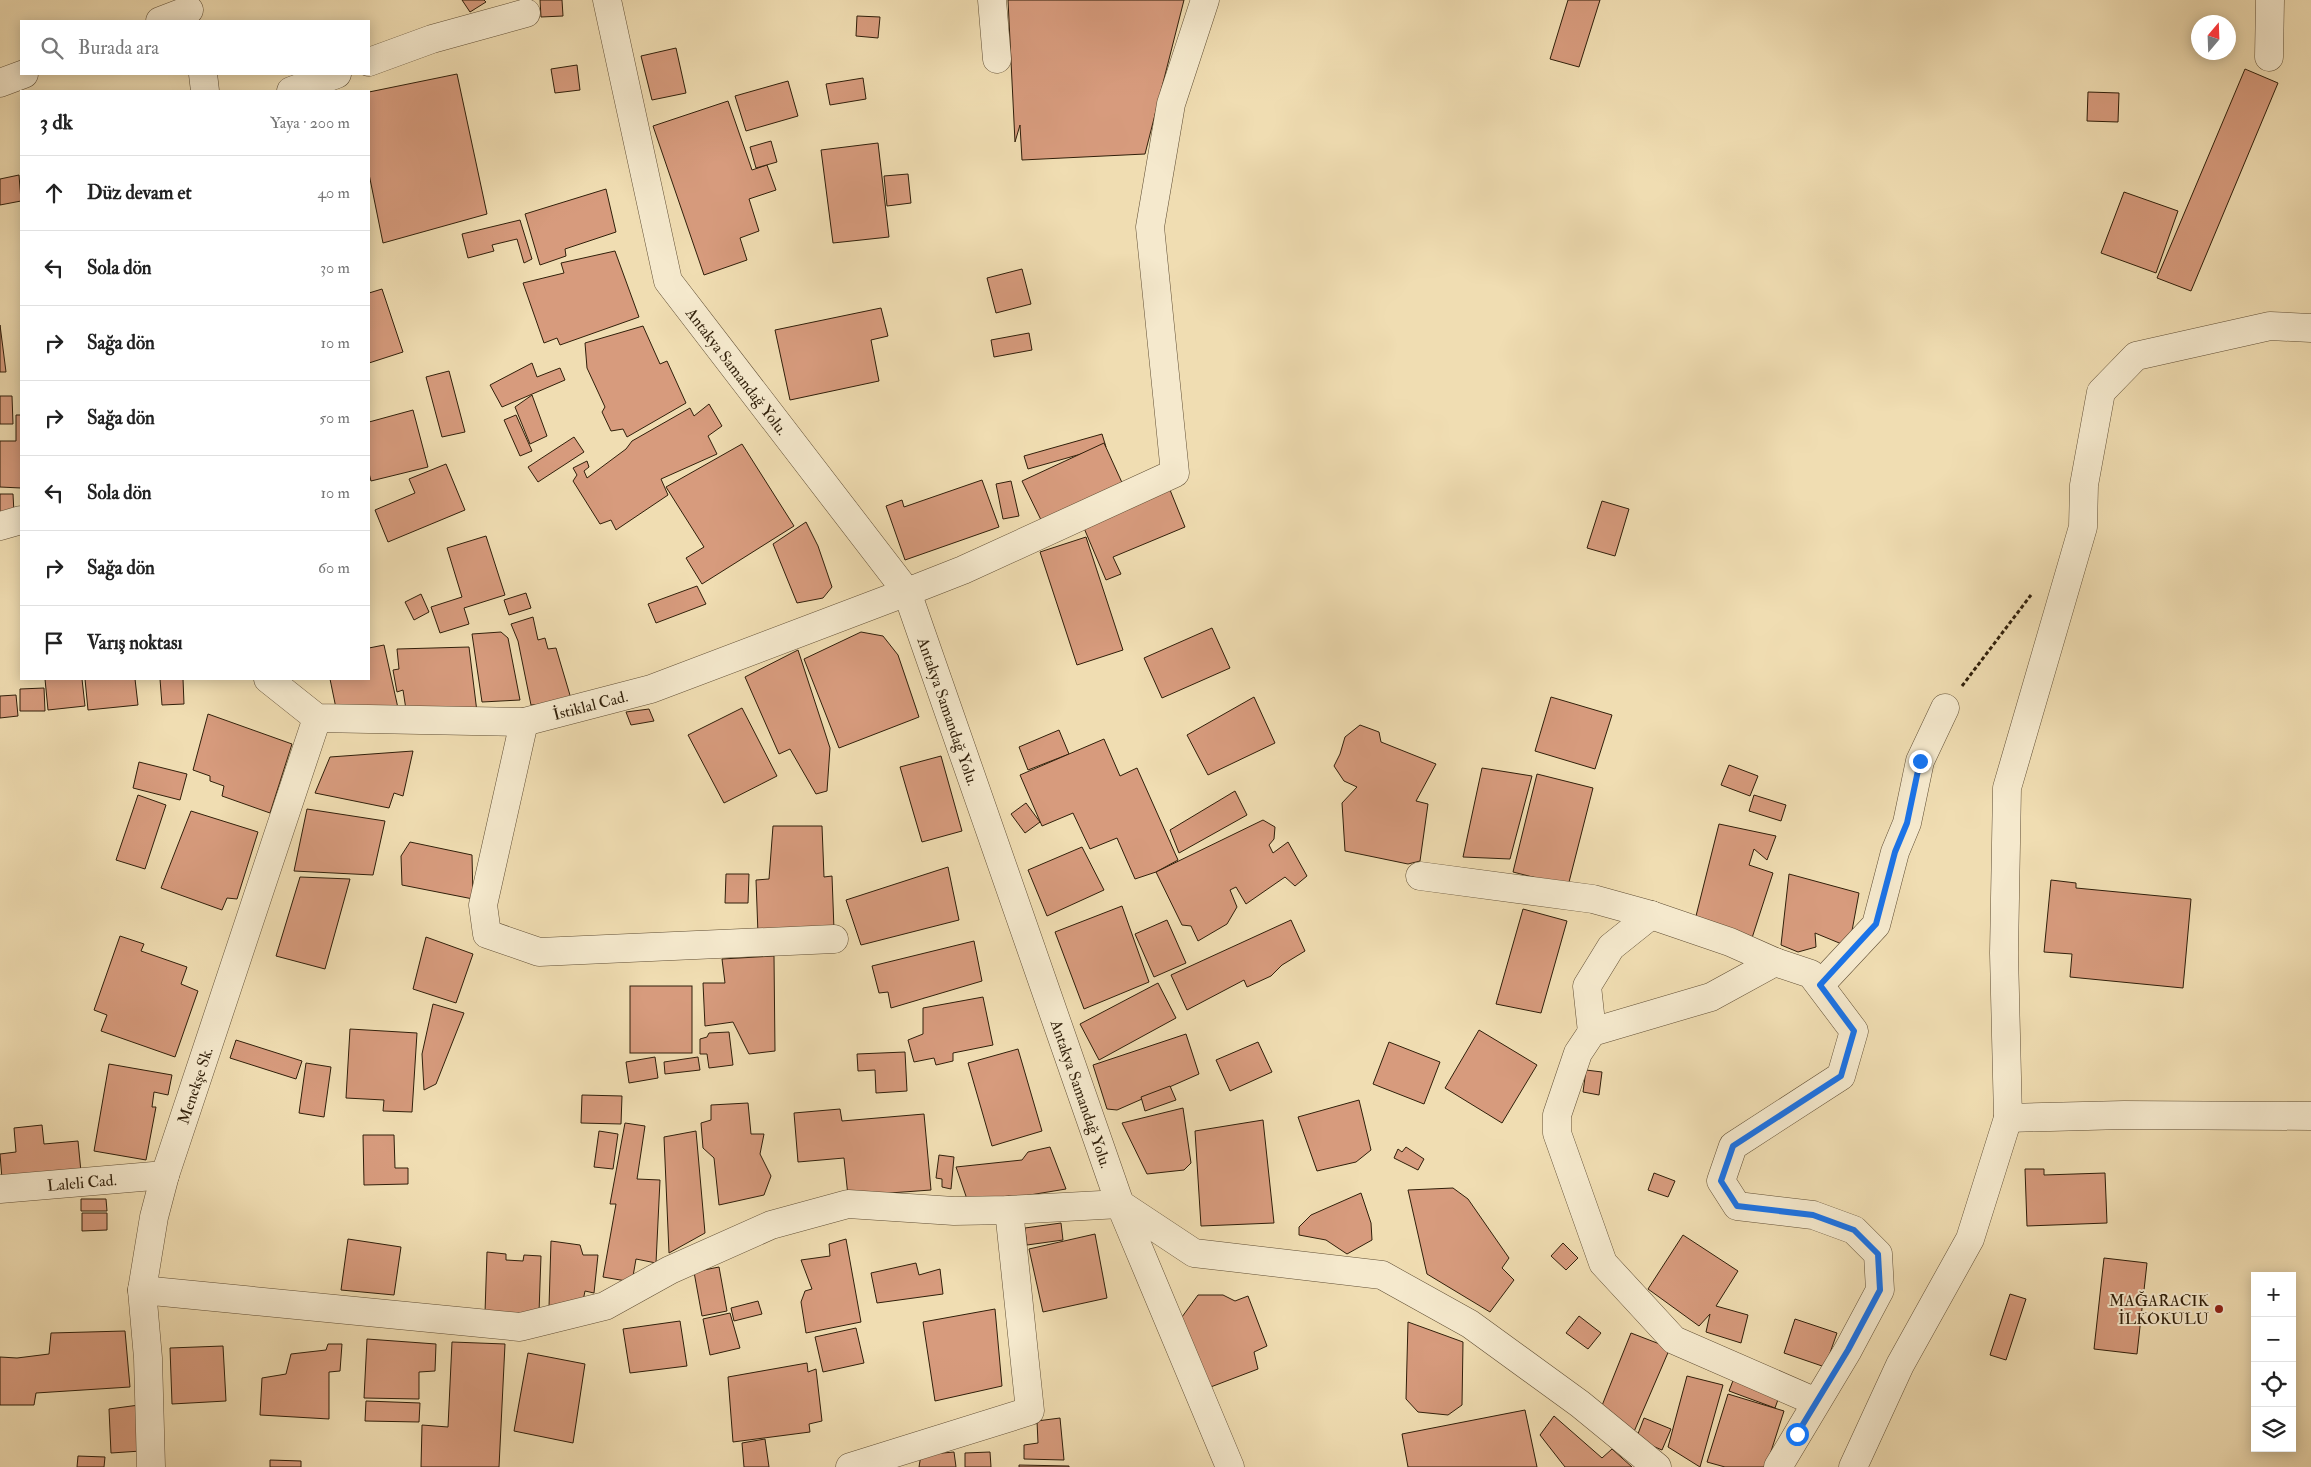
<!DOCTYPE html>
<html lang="tr">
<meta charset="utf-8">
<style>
body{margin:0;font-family:"IM FELL Double Pica",serif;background:#f2f2f2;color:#222}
.controls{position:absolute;right:15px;bottom:15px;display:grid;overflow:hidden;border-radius:0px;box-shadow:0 2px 12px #0003}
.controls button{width:45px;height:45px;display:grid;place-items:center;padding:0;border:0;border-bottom:1px solid #e0e0e0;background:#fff;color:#222;font:25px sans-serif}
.compass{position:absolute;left:2191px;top:15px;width:45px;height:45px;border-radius:50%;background:#fff;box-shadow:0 2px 12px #0003;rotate:19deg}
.stop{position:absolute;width:15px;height:15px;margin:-11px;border:4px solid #1a73e8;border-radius:50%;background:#fff}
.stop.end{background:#1a73e8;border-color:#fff;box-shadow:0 1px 5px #0008}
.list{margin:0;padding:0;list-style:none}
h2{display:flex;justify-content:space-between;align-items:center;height:65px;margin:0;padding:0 20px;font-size:21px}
h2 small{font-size:16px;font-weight:400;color:#767676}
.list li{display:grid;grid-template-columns:32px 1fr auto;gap:15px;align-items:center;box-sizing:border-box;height:75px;padding:0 20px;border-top:1px solid #e0e0e0}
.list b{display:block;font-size:19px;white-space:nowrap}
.list em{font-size:16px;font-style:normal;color:#767676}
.icon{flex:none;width:28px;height:28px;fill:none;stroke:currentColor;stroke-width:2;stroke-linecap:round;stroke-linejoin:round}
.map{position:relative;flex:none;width:2311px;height:1467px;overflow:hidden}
.search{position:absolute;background:#fff;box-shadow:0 2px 12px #0003;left:20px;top:20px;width:350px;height:55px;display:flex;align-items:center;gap:12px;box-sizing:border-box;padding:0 18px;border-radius:0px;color:#767676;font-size:19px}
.panel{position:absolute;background:#fff;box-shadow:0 2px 12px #0003;left:20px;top:90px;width:350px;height:590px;border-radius:0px}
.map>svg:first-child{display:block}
.building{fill:#d79b7d;stroke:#301f0a}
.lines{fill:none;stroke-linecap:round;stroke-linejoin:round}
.minor-casing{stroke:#604e34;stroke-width:29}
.path{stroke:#301f0a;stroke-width:3;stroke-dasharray:4 2.5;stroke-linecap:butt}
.minor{stroke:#f5e9cd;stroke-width:28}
.route{stroke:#1a73e8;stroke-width:6}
.poi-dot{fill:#8f2418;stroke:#f5e9cd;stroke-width:2}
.labels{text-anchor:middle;stroke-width:4;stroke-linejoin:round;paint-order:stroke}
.street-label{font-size:16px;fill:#301f0a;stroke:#f5e9cd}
.poi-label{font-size:16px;fill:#301f0a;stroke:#f5e9cd;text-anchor:end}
</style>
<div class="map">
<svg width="2311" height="1467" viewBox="0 0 2311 1467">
<rect width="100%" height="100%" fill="#f0ddb2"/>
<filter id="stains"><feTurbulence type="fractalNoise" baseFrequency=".004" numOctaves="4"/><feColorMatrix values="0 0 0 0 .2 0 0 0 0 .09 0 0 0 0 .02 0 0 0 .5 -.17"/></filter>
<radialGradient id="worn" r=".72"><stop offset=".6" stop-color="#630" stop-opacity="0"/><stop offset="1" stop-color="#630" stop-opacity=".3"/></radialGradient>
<g class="building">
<polygon points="462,0 484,0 486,2 470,12"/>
<polygon points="540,0 562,0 563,16 541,17"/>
<polygon points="1008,0 1184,0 1145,154 1022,160 1020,125 1015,142"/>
<polygon points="1568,0 1600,0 1579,67 1550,59"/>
<polygon points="857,16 880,17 878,38 856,36"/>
<polygon points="676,48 686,93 652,100 641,56"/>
<polygon points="577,65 580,90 555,93 551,69"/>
<polygon points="2245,69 2278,83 2191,291 2157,278"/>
<polygon points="457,74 487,214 383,243 369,174 369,92"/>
<polygon points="863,78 866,99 830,105 826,84"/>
<polygon points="788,81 798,116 746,131 735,96"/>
<polygon points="2088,92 2119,93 2118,122 2087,121"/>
<polygon points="728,101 752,170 767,165 776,190 749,199 759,231 740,238 747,260 704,275 653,126"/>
<polygon points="771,141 777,162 756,168 750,147"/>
<polygon points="878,143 889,237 833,243 821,150"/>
<polygon points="908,174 911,203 887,206 884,176"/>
<polygon points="19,175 21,201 0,205 0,179"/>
<polygon points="606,189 616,232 565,249 566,256 540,265 525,214"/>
<polygon points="2124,192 2178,211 2156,273 2101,253"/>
<polygon points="520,220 532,259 524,263 517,239 492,245 494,251 468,258 462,234"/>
<polygon points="615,251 639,317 560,345 557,338 544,343 523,283 564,273 561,263"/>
<polygon points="1022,269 1031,304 996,313 987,278"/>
<polygon points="382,289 403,352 369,363 369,293"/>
<polygon points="881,308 888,336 871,340 879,381 790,400 775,330"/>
<polygon points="0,325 6,372 0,372"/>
<polygon points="643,326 660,364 667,361 686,403 627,437 623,429 611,431 602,412 605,407 587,368 585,343"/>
<polygon points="1029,333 1032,350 994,357 991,340"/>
<polygon points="532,363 537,377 560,368 565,380 502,407 490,385"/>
<polygon points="449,371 465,432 442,437 426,377"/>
<polygon points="532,395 547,436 530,444 515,407"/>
<polygon points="0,396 12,396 13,424 0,424"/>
<polygon points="709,404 722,426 708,436 717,454 661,479 668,495 616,530 611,520 600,524 573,481 577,475 573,468 587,461 589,467 584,471 587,478 626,449 632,441 690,408 694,416"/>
<polygon points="413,410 428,467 371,481 369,473 369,422"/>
<polygon points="16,415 21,415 21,488 0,487 0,441 16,441"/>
<polygon points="516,415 532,451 520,456 504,420"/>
<polygon points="1102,434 1106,447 1028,469 1024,456"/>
<polygon points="574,437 584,452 538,482 528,467"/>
<polygon points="1104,443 1124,487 1043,524 1022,481"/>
<polygon points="742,444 794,526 702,584 686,558 704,547 666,487"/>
<polygon points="446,464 465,510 388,542 375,510 415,493 409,479"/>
<polygon points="982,480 999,527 905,560 886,506 902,500 904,507"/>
<polygon points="1011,481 1019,516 1003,519 996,484"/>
<polygon points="1168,485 1185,527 1113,557 1121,574 1106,580 1081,521"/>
<polygon points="0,494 13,494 14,513 0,514"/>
<polygon points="1602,501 1629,509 1615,556 1587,548"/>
<polygon points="806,522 818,546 832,587 823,598 797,603 773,544"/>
<polygon points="486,536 505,595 464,608 469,624 440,633 431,607 462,597 447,548"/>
<polygon points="1086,537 1123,650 1077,665 1040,552"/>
<polygon points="697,586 706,604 656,623 648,604"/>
<polygon points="526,593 531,608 509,615 504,600"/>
<polygon points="421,594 429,612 414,620 405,602"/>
<polygon points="533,617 538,640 545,638 548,649 556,648 572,702 531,705 518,641 511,624"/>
<polygon points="1212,628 1230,668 1162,698 1144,658"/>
<polygon points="501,632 508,638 520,700 482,702 472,634"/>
<polygon points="861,632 883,636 898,655 919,717 839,748 804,659"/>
<polygon points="384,645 398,708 337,713 330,679 369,679 369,648"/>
<polygon points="469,647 477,712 407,716 403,690 397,692 393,670 399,669 397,649"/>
<polygon points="798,650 830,748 827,791 816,794 790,749 779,754 745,677"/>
<polygon points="45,679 82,679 85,706 48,710"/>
<polygon points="85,679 135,679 138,705 88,710"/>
<polygon points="160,679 183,679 184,704 162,705"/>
<polygon points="44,688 45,711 20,711 20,689"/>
<polygon points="16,695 18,716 0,718 0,696"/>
<polygon points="1254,697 1275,743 1208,775 1187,735"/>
<polygon points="1551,697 1612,715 1595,769 1535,751"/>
<polygon points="742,708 777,776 724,803 688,735"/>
<polygon points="649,709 654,721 631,725 626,712"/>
<polygon points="208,714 292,744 270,813 222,796 224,786 210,781 210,776 193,770"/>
<polygon points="1360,725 1379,732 1381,742 1436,764 1416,801 1428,804 1420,861 1408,864 1345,851 1342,803 1357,787 1344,781 1334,766 1340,754 1345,737"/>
<polygon points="1059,730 1069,754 1028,770 1019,747"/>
<polygon points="1104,739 1120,776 1137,768 1178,860 1156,872 1135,879 1117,838 1090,849 1073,813 1042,826 1020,775"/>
<polygon points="413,751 403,796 394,793 389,808 315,793 330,757"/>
<polygon points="941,756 962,831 922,842 900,767"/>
<polygon points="139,762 187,774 180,800 133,788"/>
<polygon points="1729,765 1758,776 1750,796 1721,785"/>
<polygon points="1482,768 1532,776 1510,859 1463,857"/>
<polygon points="1537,774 1593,788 1568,886 1513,872"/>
<polygon points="1235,791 1247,815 1179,853 1170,830"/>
<polygon points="138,795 166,805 145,869 116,860"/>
<polygon points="1754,795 1786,805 1781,821 1749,811"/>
<polygon points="1026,803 1040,822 1025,833 1011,814"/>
<polygon points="307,809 385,821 373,875 294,871"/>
<polygon points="191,811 258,832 237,899 227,898 222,910 161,888"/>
<polygon points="1263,820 1275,827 1274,839 1269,845 1273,853 1288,842 1307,876 1295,886 1285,877 1246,904 1236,887 1230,890 1237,907 1227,924 1198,941 1191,926 1182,925 1156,872"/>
<polygon points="1719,824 1776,836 1767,860 1754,849 1749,865 1773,873 1752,938 1696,916"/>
<polygon points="773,826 822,826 824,877 832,876 834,930 758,934 756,880 769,879"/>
<polygon points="410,842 472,855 473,899 402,885 401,856"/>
<polygon points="1082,847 1104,890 1047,916 1028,870"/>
<polygon points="948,867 959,920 861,945 846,900"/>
<polygon points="726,874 749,874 748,903 725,903"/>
<polygon points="1789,874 1859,893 1849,947 1815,933 1816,947 1798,952 1781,945"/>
<polygon points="300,877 350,879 325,969 276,956"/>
<polygon points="2051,880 2076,883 2076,888 2191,899 2183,988 2070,977 2072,954 2044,952"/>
<polygon points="1122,906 1149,982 1084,1009 1055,932"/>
<polygon points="1523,909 1567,921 1541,1013 1496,1004"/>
<polygon points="1167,920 1186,963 1154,977 1135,934"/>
<polygon points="1291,920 1305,951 1282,965 1271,976 1247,987 1244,980 1187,1010 1171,975"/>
<polygon points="120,936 144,944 141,951 187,967 181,984 198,991 175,1057 101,1031 107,1015 94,1010"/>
<polygon points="426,937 473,954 456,1003 413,989"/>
<polygon points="974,941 982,981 891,1008 888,992 879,993 872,966"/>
<polygon points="774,956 775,1051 749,1054 733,1022 705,1026 703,983 725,983 722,959"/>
<polygon points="1158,983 1176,1018 1099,1060 1080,1024"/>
<rect x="630" y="986" width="62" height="67"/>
<polygon points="983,997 993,1045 953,1053 953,1061 936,1065 934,1058 914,1062 908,1040 923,1034 923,1008"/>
<polygon points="433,1004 464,1013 436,1084 424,1090 422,1054"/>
<polygon points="350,1029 417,1033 412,1112 383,1111 384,1100 346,1098"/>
<polygon points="1479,1030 1537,1065 1502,1123 1445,1088"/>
<polygon points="729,1032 733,1065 709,1068 707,1054 700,1054 700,1039 707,1037 709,1033"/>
<polygon points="1186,1034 1199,1074 1117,1110 1107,1109 1093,1065"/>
<polygon points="236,1040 302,1061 296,1079 230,1058"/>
<polygon points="1258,1042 1272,1072 1230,1091 1216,1060"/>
<polygon points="1389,1042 1440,1062 1424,1104 1373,1084"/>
<polygon points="1018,1049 1042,1131 992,1146 968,1063"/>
<polygon points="905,1052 907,1091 876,1093 875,1070 858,1071 857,1054"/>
<polygon points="655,1057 658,1078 629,1083 626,1062"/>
<polygon points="698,1057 700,1070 665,1074 664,1062"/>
<polygon points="306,1063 331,1067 324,1117 299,1113"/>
<polygon points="109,1064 172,1075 168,1095 154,1092 152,1107 156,1107 146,1160 94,1151"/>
<polygon points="1586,1070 1602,1072 1599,1095 1583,1092"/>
<polygon points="1170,1086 1176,1100 1145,1111 1141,1097"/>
<polygon points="582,1095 622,1096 621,1124 581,1123"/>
<polygon points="1359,1100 1371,1150 1356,1162 1317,1171 1298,1117"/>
<polygon points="748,1103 751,1134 764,1134 760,1154 771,1176 764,1195 719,1205 714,1158 703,1148 701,1123 711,1120 711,1105"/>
<polygon points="1183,1108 1191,1163 1184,1170 1147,1174 1122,1123"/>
<polygon points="840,1109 842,1121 924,1114 931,1190 848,1196 844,1158 798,1162 794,1113"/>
<polygon points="1263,1120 1274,1223 1201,1226 1195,1131"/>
<polygon points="625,1123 645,1126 637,1179 660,1180 656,1263 636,1259 632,1282 603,1277 616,1204 610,1204"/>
<polygon points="42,1125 44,1144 78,1141 81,1172 2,1179 0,1154 16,1152 14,1128"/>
<polygon points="599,1131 618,1134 613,1169 594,1167"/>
<polygon points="696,1131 705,1233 669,1253 664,1137"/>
<polygon points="363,1135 394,1135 395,1168 408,1168 408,1184 364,1185"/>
<polygon points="1050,1147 1066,1189 969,1205 956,1167 1022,1160 1028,1152"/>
<polygon points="1406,1147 1424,1159 1418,1170 1394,1158 1398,1149 1402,1152"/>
<polygon points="939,1155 954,1157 951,1189 942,1187 942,1179 936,1178"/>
<polygon points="2025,1169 2044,1169 2044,1175 2105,1173 2107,1223 2027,1226"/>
<polygon points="1654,1173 1675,1181 1668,1197 1648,1190"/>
<polygon points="1453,1188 1468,1199 1509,1258 1502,1268 1514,1280 1490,1312 1427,1274 1408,1190"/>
<polygon points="1361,1193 1371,1223 1372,1240 1347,1254 1326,1240 1299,1235 1299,1227 1311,1215"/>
<polygon points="81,1199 106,1199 107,1211 81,1211"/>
<polygon points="82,1213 107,1213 107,1230 82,1231"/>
<polygon points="1061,1223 1063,1240 1027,1245 1025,1228"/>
<polygon points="1095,1234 1107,1298 1043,1312 1029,1249"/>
<polygon points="1683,1235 1738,1271 1716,1306 1748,1315 1741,1343 1706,1332 1710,1314 1699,1326 1648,1289"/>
<polygon points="348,1239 401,1247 394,1295 341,1290"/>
<polygon points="846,1239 861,1322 806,1333 801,1302 805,1291 812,1289 801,1260 830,1256 829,1244"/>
<polygon points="551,1241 580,1245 583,1255 598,1255 594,1293 585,1291 583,1301 549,1307"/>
<polygon points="1563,1243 1578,1258 1566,1270 1551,1256"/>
<polygon points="487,1252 506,1254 506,1260 523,1261 524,1255 541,1256 539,1313 485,1313"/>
<polygon points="2104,1258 2147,1263 2137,1354 2094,1349"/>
<polygon points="916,1263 919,1275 940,1269 943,1294 877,1303 871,1273"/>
<polygon points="719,1267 727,1311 702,1316 694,1272"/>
<polygon points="2010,1294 2026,1299 2006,1360 1990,1355"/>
<polygon points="1198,1295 1223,1295 1235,1301 1248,1296 1267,1346 1254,1352 1258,1369 1208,1388 1179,1321"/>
<polygon points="758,1301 762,1314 734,1321 731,1308"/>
<polygon points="995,1309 1002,1386 935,1401 923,1322"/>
<polygon points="730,1313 740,1348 710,1355 703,1319"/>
<polygon points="1579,1316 1601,1333 1588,1349 1566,1333"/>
<polygon points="1795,1319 1837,1333 1825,1367 1784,1353"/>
<polygon points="680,1321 687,1366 630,1373 623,1329"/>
<polygon points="1408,1322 1463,1342 1462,1405 1448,1415 1418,1412 1406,1399"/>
<polygon points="856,1328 864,1363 823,1372 815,1337"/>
<polygon points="125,1331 130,1387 36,1393 34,1405 0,1405 0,1357 17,1358 49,1354 51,1333"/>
<polygon points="1631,1333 1670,1348 1633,1434 1601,1408"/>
<polygon points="367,1339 436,1344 435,1371 419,1372 419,1399 364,1398"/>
<polygon points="452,1342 505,1344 499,1467 421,1467 422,1425 448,1427"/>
<polygon points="328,1344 342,1344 340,1371 329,1372 329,1419 260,1415 262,1378 286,1374 291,1354 326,1350"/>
<polygon points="223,1346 226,1401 172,1404 170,1348"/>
<polygon points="528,1353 585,1364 573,1443 514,1431"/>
<polygon points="807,1363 808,1372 816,1369 822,1421 809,1424 810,1432 733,1442 728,1377"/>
<polygon points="1687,1376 1723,1385 1700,1467 1668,1447"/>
<polygon points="1734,1378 1780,1394 1775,1408 1729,1391"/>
<polygon points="1728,1394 1784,1411 1766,1467 1725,1467 1707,1462"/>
<polygon points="366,1401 420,1403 419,1422 365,1421"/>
<polygon points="139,1405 141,1451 111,1453 109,1409"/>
<polygon points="1525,1410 1537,1467 1408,1467 1402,1434"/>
<polygon points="1554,1416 1602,1458 1612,1449 1632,1467 1565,1467 1540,1435"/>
<polygon points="1060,1418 1064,1460 1024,1459 1024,1445 1038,1443 1037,1421"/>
<polygon points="1644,1418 1671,1429 1662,1450 1636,1439"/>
<polygon points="765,1439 769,1467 744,1467 742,1443"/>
<polygon points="954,1452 956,1467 919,1467 921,1455"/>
<polygon points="990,1452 991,1467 965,1467 965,1453"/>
<polygon points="78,1456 105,1457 104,1467 77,1467"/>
<polygon points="270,1460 301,1461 301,1467 270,1467"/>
<polygon points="1019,1465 1069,1466 1069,1467 1019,1467"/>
</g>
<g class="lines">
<defs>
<g id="minor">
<path id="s1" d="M607,0L668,281L907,592L1120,1204L1230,1467"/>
<polyline points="992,0 997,59"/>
<polyline points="160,21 189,10"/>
<polyline points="2269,57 2270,0"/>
<polyline points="369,62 432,39 526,13"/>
<polyline points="203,74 205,91"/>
<polyline points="0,83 24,74"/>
<polyline points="291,91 337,74"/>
<polyline points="0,526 21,520"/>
<path id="s2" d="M268,679L317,718L524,722L651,689L907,592L963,570L1175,473L1150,227L1171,104L1205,0"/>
<polyline points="524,722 483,905 487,934 539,952 834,939"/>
<polyline points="1420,876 1593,899 1651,915 1730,942 1775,962 1811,974 1854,1031 1841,1076 1733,1146 1721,1181 1737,1206 1813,1215 1854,1230 1878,1254 1880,1290 1848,1350 1778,1467"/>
<polyline points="1775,962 1711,997 1592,1032 1578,1053 1557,1115 1557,1133 1603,1263 1674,1340 1816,1402"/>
<polyline points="1820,985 1876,925 1895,852 1907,823 1920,761 1945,708"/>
<polyline points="1592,1032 1587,986 1611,947 1651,915"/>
<polyline points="2008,1118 2124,1115 2311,1116"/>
<path id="s3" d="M0,1189L165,1175"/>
<polyline points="142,1290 520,1327 605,1306 670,1270 771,1225 848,1204 954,1211 1009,1210 1120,1204 1194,1253 1382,1275 1470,1324 1580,1404 1657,1467"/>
<path id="s4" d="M151,1467L148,1358L142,1290L154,1217L165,1175L317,718"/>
<polyline points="850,1467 1030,1411 1009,1210"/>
<polyline points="1853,1467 1900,1365 1970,1239 2008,1118 2004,953 2007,788 2083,527 2084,485 2101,392 2136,356 2270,326 2311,328"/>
</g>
</defs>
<use href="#minor" class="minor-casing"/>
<polyline class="path" points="1962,686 2031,595"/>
<use href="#minor" class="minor"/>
</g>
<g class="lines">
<polyline class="route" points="1797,1434 1848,1350 1880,1290 1878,1254 1854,1230 1813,1215 1737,1206 1721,1181 1733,1146 1841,1076 1854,1031 1820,985 1876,924 1895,852 1907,823 1920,761"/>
</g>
<circle class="poi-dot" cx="2219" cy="1309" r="5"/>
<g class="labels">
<g class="street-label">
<text dy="6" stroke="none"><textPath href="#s1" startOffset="401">Antakya Samandağ Yolu.</textPath></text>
<text dy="6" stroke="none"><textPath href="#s2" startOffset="338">İstiklal Cad.</textPath></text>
<text dy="6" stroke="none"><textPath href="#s1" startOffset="806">Antakya Samandağ Yolu.</textPath></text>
<text dy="6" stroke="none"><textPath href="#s4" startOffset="389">Menekşe Sk.</textPath></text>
<text dy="6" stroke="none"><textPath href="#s1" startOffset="1211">Antakya Samandağ Yolu.</textPath></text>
<text dy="6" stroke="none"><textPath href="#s3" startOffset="82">Laleli Cad.</textPath></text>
</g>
<g class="poi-label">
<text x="2209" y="1306">MAĞARACIK<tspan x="2209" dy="18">İLKOKULU</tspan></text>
</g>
</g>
<rect width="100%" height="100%" filter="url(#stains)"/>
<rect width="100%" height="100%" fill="url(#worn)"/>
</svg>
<div class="controls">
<button>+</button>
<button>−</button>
<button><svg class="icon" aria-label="locate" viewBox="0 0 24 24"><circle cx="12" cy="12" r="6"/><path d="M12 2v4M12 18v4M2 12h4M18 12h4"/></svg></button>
<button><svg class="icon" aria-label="layers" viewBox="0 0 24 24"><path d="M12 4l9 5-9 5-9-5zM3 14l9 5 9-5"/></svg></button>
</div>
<svg class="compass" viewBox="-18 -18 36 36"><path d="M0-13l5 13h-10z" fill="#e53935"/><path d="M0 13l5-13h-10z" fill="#767676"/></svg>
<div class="stop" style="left:1797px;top:1434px"></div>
<div class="stop end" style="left:1920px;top:761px"></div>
<div class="search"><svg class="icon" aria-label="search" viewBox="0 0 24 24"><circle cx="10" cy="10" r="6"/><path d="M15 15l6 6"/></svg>Burada ara</div>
<section class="panel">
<h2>3 dk<small>Yaya · 200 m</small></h2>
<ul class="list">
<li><svg class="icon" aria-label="ahead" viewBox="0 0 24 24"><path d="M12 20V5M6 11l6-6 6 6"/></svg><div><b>Düz devam et</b></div><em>40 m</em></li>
<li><svg class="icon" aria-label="left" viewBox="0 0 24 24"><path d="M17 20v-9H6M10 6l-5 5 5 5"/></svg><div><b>Sola dön</b></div><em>30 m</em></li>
<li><svg class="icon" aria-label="right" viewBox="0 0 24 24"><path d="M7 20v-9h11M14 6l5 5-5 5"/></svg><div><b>Sağa dön</b></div><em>10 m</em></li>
<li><svg class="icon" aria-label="right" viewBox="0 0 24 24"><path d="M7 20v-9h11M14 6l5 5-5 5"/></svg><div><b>Sağa dön</b></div><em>50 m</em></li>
<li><svg class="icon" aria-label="left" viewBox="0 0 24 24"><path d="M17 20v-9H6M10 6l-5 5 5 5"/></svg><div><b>Sola dön</b></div><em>10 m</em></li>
<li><svg class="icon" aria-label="right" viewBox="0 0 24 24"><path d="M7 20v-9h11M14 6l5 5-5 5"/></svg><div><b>Sağa dön</b></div><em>60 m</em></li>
<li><svg class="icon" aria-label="arrive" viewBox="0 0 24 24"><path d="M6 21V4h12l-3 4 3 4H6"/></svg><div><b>Varış noktası</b></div></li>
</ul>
</section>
</div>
